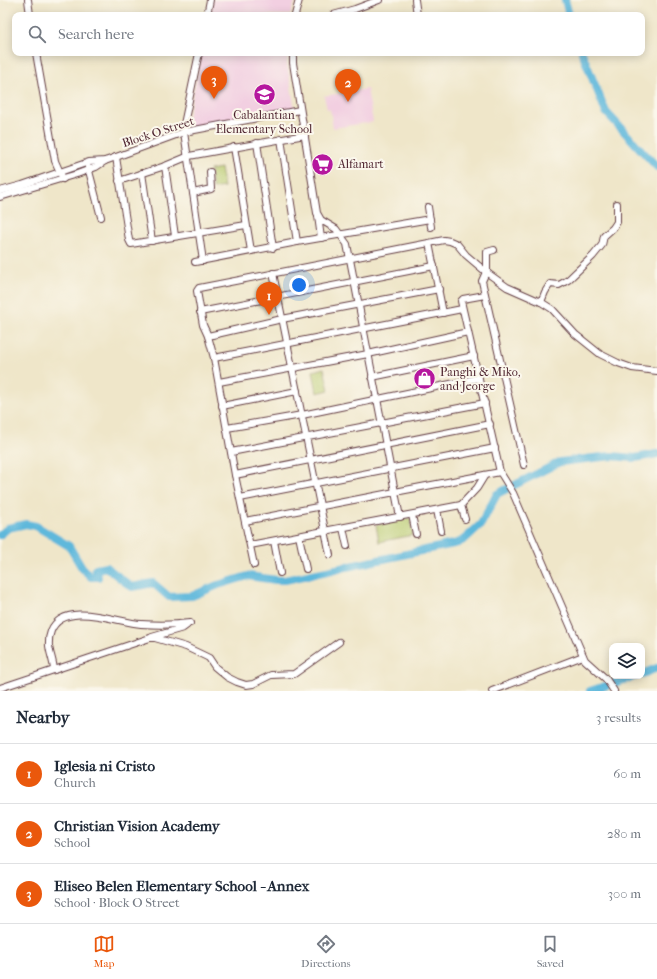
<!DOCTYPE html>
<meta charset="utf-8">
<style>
body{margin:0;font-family:"IM FELL French Canon",serif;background:#f2f2f3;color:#1f2937}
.controls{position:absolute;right:12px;bottom:12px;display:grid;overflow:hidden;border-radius:8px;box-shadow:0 2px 10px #0003}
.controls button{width:36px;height:36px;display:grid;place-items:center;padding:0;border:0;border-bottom:1px solid #e0e1e3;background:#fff;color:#1f2937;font:20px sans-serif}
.you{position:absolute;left:299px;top:285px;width:14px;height:14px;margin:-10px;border:3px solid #fff;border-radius:50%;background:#1a73e8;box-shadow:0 0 0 6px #1a73e833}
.badge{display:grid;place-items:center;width:26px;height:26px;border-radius:50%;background:#ea580c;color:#fff;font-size:13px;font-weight:700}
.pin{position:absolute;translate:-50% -33px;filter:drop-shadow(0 1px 2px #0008)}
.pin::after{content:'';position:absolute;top:21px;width:14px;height:12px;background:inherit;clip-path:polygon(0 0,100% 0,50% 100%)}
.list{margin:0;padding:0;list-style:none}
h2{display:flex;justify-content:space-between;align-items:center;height:52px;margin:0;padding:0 16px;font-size:17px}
h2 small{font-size:13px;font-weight:400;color:#747a83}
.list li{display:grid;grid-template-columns:26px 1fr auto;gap:12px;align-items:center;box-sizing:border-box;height:60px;padding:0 16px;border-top:1px solid #e0e1e3}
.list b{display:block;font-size:15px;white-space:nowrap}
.list p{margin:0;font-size:13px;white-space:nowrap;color:#747a83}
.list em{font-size:13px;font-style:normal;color:#747a83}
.icon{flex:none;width:22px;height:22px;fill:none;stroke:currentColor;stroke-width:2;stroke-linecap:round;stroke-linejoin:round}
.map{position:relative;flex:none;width:657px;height:691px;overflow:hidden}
.search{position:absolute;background:#fff;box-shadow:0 2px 10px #0003;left:12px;right:12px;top:12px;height:44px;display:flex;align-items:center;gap:10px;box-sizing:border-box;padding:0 14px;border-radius:8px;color:#747a83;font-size:15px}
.sheet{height:232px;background:#fff}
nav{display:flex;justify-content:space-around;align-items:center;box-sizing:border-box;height:56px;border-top:1px solid #e0e1e3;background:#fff;font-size:11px;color:#747a83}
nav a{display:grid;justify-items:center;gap:2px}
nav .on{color:#ea580c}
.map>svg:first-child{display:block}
.built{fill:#f2cfe1}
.green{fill:#b9cb6f;stroke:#82754d}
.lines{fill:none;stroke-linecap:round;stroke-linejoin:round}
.river{stroke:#5eb8db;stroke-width:8}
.minor-casing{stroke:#633d43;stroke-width:8}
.minor{stroke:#fff;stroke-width:6}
.labels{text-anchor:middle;stroke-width:4;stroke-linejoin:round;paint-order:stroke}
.poi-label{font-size:12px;fill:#4a1f2b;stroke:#fbf7ec;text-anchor:start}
.street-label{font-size:12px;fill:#4a1f2b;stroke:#fbf7ec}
</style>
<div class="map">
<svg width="657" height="691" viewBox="0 0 657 691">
<rect width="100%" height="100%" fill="#fbf7ec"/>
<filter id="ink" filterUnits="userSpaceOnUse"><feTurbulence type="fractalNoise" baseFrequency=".025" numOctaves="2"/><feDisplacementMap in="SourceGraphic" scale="8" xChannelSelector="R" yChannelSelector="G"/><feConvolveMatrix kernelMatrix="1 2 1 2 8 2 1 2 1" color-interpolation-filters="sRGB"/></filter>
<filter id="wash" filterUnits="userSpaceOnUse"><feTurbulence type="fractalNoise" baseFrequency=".012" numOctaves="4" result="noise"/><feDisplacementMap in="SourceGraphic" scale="16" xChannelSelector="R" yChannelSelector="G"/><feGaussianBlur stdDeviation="0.9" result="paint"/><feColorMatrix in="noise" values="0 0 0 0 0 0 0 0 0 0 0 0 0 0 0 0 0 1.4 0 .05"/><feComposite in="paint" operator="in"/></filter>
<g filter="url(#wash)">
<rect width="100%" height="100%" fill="#efe6c9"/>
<g class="built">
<polygon points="213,0 296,0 290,15 210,15"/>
<polygon points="202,53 288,53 287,63 295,110 185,130"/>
<polygon points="367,89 373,122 333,128 330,109 327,109 324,96"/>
</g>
<g class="green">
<polygon points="221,168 224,187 213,189 210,170"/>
<polygon points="324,368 329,390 317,393 313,371"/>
<polygon points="410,518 413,535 379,542 376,525"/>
</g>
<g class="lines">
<g class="river">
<polyline points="565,0 569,15"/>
<polyline points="582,53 606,112 657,167"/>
<path d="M0,535L8,528L26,524L36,526L69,546L82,568L91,577H98L96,571V569L106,567C115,574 123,581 132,587L153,583L169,597L192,596L218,585L248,576L276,580H285L458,543L465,539L481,524L497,494L560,462L611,456L635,458L657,454"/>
<polyline points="642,674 657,668"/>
<polyline points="590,691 636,676"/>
</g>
</g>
</g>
<g filter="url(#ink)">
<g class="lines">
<defs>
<g id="minor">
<polyline points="28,0 30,15"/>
<polyline points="415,0 417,15"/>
<polyline points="207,15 210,0"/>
<polyline points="295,15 299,0"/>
<polyline points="333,15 355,9 379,0"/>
<polyline points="36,53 55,161 63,179"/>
<polyline points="199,53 184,124 184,132 203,261"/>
<polyline points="293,53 293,63 317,213 321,220 336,229 347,244 395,492 500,472 513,493 585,660 606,679 614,691"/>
<polyline points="281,139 297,242"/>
<polyline points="257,143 273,248"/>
<polyline points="234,147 251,251"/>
<polyline points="116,157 129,240 131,244 246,225"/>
<polyline points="165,166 175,236"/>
<polyline points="88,167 101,217"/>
<polyline points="142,173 152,241"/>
<polyline points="119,181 165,166 189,156 305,135"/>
<polyline points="0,191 22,185 89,162 105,161 116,157 184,132 300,110"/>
<polyline points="193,193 211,189 210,172"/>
<polyline points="0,197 77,174 96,167 105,161"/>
<polyline points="428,207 431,227"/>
<polyline points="318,216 321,238"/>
<polyline points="429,243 443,313"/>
<polyline points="494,250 487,252 487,270 482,281 524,465"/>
<polyline points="195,262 297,242 430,219"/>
<polyline points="273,273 330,555"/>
<polyline points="485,295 463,299 461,301 500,472"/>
<polyline points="541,302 545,292 550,284 559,285 568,280 593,256 602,245 604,236 613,228 617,222 617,204"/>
<polyline points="200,312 434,266"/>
<polyline points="208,336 282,319 439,289"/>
<polyline points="214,358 462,309"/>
<polyline points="372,377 474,356"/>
<polyline points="219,382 368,354 468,332"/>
<polyline points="222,406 297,391"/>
<polyline points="227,428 302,415 479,378"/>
<polyline points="231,452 485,403"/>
<polyline points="235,475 490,424"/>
<polyline points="240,498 495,448"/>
<polyline points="461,505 465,519"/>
<polyline points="437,510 441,531"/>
<polyline points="412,515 416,534"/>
<polyline points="245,521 395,492 400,517"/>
<polyline points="343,528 347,546"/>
<polyline points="299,536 306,569"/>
<polyline points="274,541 280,573"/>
<polyline points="250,545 461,505 477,488 485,475"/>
<polyline points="254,565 235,475 214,358 208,336 203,325 197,291 199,288 429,243 444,240 450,241 457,244 466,255 486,272 507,287 541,302 552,309 575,334 600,354 618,363 632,368 657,371"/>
<polyline points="152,637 183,628 187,625"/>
<path d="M54,670C53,656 45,646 51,631C64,600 116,622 141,624C157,625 174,625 190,623"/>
<polyline points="0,688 150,638 155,638 186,647 205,656 209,658 215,667 227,677 237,682 246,685 253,684 271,675 294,674 339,642"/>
<polyline points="492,691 583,656"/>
</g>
</defs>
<use href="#minor" class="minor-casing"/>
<use href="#minor" class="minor"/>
</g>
</g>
<defs>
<symbol id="school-disc" viewBox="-11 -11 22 22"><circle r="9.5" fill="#b5179e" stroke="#fbf7ec"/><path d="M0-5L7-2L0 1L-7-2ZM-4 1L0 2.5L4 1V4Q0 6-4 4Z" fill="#fff"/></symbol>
<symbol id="supermarket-disc" viewBox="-11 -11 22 22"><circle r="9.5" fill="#b5179e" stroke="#fbf7ec"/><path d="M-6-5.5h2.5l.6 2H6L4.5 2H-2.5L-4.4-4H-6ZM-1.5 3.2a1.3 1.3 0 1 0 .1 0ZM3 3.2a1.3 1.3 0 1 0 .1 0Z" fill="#fff"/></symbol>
<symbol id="shop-disc" viewBox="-11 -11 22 22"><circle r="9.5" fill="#b5179e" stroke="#fbf7ec"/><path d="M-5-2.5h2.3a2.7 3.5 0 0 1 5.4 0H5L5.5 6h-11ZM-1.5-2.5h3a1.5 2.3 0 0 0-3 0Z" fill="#fff"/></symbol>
</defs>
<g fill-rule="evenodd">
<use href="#school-disc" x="252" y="82" width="25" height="25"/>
<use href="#supermarket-disc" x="310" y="152" width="25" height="25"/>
<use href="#shop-disc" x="412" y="366" width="25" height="25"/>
</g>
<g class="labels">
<g class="poi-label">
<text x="264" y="119" text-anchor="middle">Cabalantian<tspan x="264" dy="14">Elementary School</tspan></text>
<text x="338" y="168">Alfamart</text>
<text x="440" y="376">Panghi &amp; Miko,<tspan x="440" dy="14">and Jeorge</tspan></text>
</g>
<g class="street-label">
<text transform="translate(158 132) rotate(-18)" y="4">Block O Street</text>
</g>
</g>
</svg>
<div class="controls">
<button><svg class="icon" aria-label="layers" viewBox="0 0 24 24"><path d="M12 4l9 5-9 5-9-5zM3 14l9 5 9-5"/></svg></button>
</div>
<div class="you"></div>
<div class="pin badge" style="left:269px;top:315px">1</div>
<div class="pin badge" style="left:348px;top:102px">2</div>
<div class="pin badge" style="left:214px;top:99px">3</div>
<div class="search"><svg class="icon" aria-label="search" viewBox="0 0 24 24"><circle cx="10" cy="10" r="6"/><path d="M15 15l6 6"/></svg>Search here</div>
</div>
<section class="sheet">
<h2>Nearby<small>3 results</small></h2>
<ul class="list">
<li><span class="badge">1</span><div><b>Iglesia ni Cristo</b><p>Church</p></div><em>60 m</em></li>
<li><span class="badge">2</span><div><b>Christian Vision Academy</b><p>School</p></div><em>280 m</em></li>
<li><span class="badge">3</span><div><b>Eliseo Belen Elementary School - Annex</b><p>School · Block O Street</p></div><em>300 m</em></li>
</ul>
</section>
<nav>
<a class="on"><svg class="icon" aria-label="map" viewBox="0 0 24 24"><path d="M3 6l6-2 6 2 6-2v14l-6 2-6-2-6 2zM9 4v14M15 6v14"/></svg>Map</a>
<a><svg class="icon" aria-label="directions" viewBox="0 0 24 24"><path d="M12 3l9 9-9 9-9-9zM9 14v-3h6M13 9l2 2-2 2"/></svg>Directions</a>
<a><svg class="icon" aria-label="saved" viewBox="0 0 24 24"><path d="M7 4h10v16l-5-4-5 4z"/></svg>Saved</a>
</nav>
